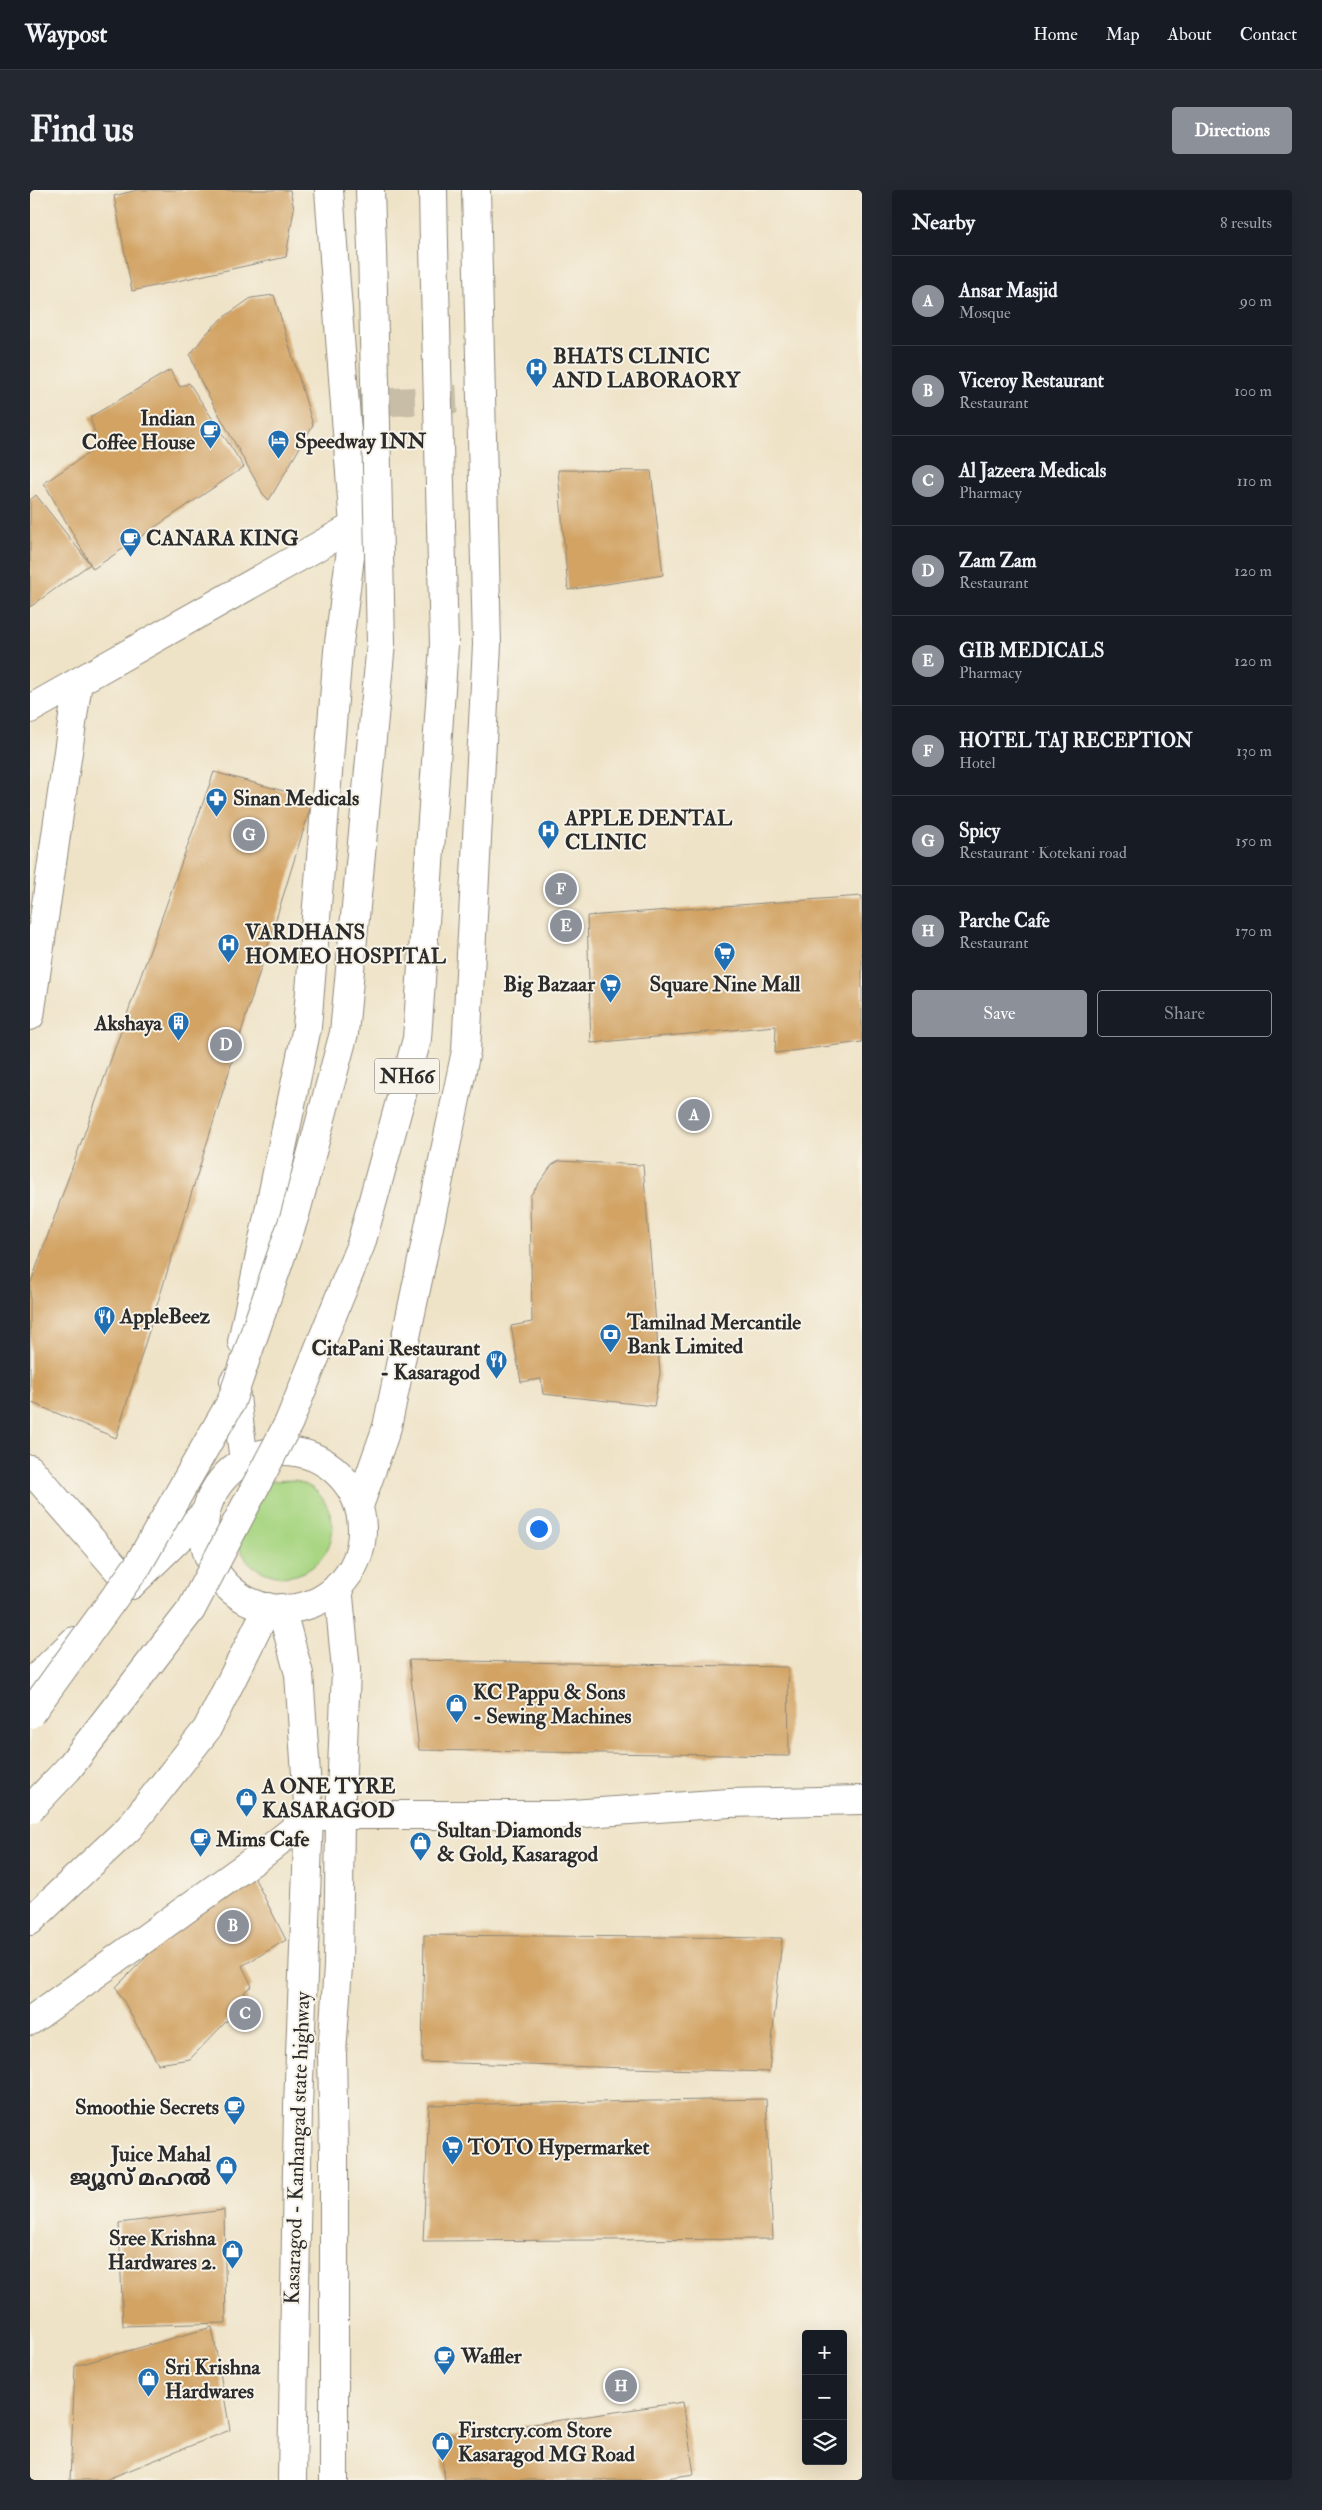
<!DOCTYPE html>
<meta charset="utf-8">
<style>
body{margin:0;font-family:"IM FELL Double Pica","Noto Sans Malayalam",serif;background:#242831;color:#f1f3f6}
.controls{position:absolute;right:15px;bottom:15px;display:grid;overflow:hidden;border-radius:5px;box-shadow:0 5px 20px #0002}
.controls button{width:45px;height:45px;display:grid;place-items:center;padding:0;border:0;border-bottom:1px solid #363941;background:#171b24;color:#f1f3f6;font:25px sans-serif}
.you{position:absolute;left:508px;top:1338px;width:18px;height:18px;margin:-12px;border:4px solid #fff;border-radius:50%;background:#1a73e8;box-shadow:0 0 0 8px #1a73e833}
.badge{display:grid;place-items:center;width:32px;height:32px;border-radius:50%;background:#8c9099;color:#fff;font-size:16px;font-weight:700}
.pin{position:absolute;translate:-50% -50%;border:2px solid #fff;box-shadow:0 1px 5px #0006}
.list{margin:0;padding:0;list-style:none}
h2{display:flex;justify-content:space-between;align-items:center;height:65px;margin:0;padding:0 20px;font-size:21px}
h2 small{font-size:16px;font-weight:400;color:#9ea1a6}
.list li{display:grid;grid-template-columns:32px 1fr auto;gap:15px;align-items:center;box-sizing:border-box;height:90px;padding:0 20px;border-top:1px solid #363941}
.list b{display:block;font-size:19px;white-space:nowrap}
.list p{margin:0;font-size:16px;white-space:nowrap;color:#9ea1a6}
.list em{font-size:16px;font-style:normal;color:#9ea1a6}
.actions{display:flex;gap:10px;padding:15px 20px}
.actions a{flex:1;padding:11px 0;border:1px solid #8c9099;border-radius:5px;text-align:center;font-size:18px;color:#8c9099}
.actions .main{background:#8c9099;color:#fff}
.icon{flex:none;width:28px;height:28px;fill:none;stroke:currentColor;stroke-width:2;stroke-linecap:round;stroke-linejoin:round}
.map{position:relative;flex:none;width:832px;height:2290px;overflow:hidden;border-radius:5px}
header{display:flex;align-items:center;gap:30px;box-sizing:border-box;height:70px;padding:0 25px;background:#171b24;border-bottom:1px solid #363941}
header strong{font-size:24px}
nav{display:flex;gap:28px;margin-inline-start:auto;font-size:18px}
.intro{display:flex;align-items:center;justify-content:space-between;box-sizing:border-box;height:120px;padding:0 30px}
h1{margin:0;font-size:35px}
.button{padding:12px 22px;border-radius:5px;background:#8c9099;color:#fff;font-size:18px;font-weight:700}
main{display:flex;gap:30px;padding:0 30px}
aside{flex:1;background:#171b24;border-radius:5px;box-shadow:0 5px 20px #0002}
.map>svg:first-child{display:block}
.green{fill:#a8d682;stroke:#6a8056}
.building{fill:#d2a363}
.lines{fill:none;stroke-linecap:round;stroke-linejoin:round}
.secondary-tunnel{stroke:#c8bea8;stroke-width:28;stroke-dasharray:28 14;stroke-linecap:butt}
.street-casing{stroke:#8d8779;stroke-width:30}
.secondary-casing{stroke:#8d8779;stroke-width:30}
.primary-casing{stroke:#8d8779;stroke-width:30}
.highway-casing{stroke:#8d8779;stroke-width:30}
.street{stroke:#fff;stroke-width:28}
.secondary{stroke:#fff;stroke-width:28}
.primary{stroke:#fff;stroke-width:28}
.highway{stroke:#fff;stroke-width:28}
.highway-bridge-casing{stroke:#8d8779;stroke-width:30;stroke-linecap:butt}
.highway-bridge{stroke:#fff;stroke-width:28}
.labels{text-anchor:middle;stroke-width:4;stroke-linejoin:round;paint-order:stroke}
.shield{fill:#f7f3e8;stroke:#686764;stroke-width:1}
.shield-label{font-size:20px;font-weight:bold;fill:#2b2b2b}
.poi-label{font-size:21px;font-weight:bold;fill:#2b2b2b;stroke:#f7f3e8;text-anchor:start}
.street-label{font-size:21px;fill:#2b2b2b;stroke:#f7f3e8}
</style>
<header>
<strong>Waypost</strong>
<nav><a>Home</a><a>Map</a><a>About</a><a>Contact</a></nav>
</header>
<div class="intro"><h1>Find us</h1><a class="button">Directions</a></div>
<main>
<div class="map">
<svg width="832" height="2290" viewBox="0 0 832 2290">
<rect width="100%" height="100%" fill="#f7f3e8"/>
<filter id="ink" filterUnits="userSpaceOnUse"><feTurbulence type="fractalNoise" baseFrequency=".02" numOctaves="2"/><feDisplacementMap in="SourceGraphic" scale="10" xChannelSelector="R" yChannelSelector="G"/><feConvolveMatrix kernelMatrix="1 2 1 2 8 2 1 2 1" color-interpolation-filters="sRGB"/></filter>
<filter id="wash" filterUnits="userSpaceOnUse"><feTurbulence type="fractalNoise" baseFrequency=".0096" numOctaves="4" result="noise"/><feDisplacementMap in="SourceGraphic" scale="20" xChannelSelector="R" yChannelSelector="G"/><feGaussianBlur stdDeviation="1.12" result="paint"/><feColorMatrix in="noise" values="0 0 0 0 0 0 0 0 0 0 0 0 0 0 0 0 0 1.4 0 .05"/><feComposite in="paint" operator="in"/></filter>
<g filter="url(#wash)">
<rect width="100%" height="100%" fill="#efe3c7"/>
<path class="green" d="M265,1290C272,1293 283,1297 288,1303C330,1349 272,1413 222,1375C216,1371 211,1360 207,1353L239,1291Z"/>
<g id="blocks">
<g class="building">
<polygon points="107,0 260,0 264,19 256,67 102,101 84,6"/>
<polygon points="244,105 283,235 239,310 233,304 171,192 160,165 176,144 190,130 221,108"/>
<polygon points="140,180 150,197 159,193 214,277 63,379 14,293 69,256 60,227"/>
<polygon points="528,280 621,281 633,385 538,400"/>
<polygon points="6,305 60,374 0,417 0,310"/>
<polygon points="184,582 283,609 86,1248 0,1212 0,1095"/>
<polygon points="832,706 832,852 745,863 746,836 561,853 557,726"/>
<polygon points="529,971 613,975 630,1183 624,1216 513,1204 511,1189 491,1192 481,1136 502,1132 500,1006 522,975"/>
<polygon points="379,1470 758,1477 759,1566 389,1560"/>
<polygon points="224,1687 256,1750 212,1776 222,1796 214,1802 218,1809 160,1869 128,1874 86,1797 131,1752 133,1740"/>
<polygon points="394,1745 752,1748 739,1882 392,1872"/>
<polygon points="736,1909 743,2049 393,2051 399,1915"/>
<polygon points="194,2020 196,2133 93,2136 89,2033"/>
<polygon points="182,2137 200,2240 75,2290 40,2290 45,2176"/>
<polygon points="653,2212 664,2284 623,2290 415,2290 409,2248"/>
</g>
</g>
</g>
<g filter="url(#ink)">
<use href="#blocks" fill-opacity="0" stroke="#8d8779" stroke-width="1"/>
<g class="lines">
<polyline class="secondary-tunnel" points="315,214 451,208"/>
<defs>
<g id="street">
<polyline points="0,826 48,492"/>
<polyline points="0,1279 101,1395"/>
<polyline points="0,1831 233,1664 279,1627 310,1625 528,1625 699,1613 832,1610"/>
</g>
<g id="secondary">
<polyline points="0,519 324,336"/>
<polyline points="212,1152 277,837 308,461 324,336 299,0"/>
<polyline points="204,1191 214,1271"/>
<circle cx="253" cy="1340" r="79"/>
<polyline points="329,1316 357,1237 436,861 457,455 446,0"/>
<polyline points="101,1395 176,1322"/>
<polyline points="0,1494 44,1451"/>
<polyline points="0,1731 99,1638 177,1539 238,1417"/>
</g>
<g id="primary">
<polyline points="251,1418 269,1484 279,1627 268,1917 262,2290"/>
<polyline points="304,2290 304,1967 302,1863 308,1777 310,1630 316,1480 308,1396"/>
</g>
<g id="highway">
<polyline points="340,0 342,59"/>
<polyline points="403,0 404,55"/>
</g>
</defs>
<use href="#street" class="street-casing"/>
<use href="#secondary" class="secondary-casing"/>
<use href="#primary" class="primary-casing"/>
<use href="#highway" class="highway-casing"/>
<use href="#street" class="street"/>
<use href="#secondary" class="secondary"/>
<use href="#primary" class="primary"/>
<use href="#highway" class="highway"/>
<defs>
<g id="highway-bridge">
<polyline points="0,1524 108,1375 201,1212 265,1025 314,843 351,453 342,59"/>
<polyline points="0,1619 38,1579 161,1420 259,1232 331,1054 387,849 414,455 404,55"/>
</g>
</defs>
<use href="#highway-bridge" class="highway-bridge-casing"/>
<use href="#highway-bridge" class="highway-bridge"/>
</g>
</g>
<defs>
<symbol id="hospital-pin" viewBox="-11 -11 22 30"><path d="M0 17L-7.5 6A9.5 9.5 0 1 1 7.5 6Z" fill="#1f6fb2" stroke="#f7f3e8"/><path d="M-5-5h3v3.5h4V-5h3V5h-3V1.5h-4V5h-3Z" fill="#fff"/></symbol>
<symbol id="cafe-pin" viewBox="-11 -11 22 30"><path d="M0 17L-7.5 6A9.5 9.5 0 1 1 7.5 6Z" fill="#1f6fb2" stroke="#f7f3e8"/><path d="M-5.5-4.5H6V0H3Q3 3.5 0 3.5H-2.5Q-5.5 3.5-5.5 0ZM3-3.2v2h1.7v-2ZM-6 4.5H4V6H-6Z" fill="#fff"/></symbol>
<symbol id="hotel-pin" viewBox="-11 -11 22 30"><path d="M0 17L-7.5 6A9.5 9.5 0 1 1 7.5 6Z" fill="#1f6fb2" stroke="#f7f3e8"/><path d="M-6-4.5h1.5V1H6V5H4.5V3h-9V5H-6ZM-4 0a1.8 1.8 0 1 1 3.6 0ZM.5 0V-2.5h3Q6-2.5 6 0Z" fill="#fff"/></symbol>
<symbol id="pharmacy-pin" viewBox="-11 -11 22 30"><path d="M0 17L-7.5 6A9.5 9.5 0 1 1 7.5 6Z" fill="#1f6fb2" stroke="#f7f3e8"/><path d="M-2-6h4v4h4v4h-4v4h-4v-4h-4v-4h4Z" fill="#fff"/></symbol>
<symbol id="supermarket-pin" viewBox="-11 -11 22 30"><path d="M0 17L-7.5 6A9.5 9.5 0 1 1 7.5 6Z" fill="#1f6fb2" stroke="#f7f3e8"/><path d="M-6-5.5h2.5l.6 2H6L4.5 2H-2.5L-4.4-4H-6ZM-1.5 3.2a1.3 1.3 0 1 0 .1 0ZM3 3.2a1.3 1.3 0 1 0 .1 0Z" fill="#fff"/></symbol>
<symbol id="building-pin" viewBox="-11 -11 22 30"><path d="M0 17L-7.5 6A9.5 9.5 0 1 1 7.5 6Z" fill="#1f6fb2" stroke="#f7f3e8"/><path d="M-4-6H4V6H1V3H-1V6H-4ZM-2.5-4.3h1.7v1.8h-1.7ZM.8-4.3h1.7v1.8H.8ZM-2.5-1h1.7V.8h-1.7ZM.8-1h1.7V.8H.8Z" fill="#fff"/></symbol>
<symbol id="restaurant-pin" viewBox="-11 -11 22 30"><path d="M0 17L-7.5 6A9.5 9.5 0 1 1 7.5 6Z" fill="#1f6fb2" stroke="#f7f3e8"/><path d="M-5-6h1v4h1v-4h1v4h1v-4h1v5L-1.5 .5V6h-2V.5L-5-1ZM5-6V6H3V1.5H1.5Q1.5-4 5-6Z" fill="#fff"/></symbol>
<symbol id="bank-pin" viewBox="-11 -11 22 30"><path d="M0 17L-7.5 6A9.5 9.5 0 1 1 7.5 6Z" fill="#1f6fb2" stroke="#f7f3e8"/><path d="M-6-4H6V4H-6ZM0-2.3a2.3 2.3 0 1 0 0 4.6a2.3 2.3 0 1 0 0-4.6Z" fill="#fff"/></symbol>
<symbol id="shop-pin" viewBox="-11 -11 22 30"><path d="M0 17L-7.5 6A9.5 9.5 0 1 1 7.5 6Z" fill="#1f6fb2" stroke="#f7f3e8"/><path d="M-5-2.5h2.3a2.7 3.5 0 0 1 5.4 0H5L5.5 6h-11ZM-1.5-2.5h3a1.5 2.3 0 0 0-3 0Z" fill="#fff"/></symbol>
</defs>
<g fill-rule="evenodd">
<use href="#hospital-pin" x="494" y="166" width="25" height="34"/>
<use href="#cafe-pin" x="168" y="228" width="25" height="34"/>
<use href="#hotel-pin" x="236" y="238" width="25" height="34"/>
<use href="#cafe-pin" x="88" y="336" width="25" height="34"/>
<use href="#pharmacy-pin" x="174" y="596" width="25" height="34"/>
<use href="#hospital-pin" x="506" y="628" width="25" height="34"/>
<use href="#hospital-pin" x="186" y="742" width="25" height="34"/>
<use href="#supermarket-pin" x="682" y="750" width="25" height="34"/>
<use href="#supermarket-pin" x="568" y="782" width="25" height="34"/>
<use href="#building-pin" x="136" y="820" width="25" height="34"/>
<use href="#restaurant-pin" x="62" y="1114" width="25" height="34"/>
<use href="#bank-pin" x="568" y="1132" width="25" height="34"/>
<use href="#restaurant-pin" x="454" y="1158" width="25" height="34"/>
<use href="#shop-pin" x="414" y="1502" width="25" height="34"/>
<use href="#shop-pin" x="204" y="1596" width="25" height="34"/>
<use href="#cafe-pin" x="158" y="1636" width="25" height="34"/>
<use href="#shop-pin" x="378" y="1640" width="25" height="34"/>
<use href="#cafe-pin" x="192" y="1904" width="25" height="34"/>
<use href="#supermarket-pin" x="410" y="1944" width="25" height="34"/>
<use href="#shop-pin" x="184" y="1964" width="25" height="34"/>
<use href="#shop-pin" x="190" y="2048" width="25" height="34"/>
<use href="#cafe-pin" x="402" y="2154" width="25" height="34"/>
<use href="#shop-pin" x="106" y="2176" width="25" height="34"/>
<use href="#shop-pin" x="400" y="2240" width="25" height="34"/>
</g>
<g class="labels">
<rect class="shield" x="344.5" y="868.5" width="65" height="35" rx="4"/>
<g class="shield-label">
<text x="377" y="893">NH66</text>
</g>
<g class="poi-label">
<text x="523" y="173">BHATS CLINIC<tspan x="523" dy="24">AND LABORAORY</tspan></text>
<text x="165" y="235" text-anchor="end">Indian<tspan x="165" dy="24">Coffee House</tspan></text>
<text x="265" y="258">Speedway INN</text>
<text x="116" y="355">CANARA KING</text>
<text x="203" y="615">Sinan Medicals</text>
<text x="535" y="635">APPLE DENTAL<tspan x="535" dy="24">CLINIC</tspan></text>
<text x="215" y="749">VARDHANS<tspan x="215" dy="24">HOMEO HOSPITAL</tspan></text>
<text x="565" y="801" text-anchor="end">Big Bazaar</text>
<text x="695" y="801" text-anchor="middle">Square Nine Mall</text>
<text x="132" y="840" text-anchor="end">Akshaya</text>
<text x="90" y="1133">AppleBeez</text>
<text x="597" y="1139">Tamilnad Mercantile<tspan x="597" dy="24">Bank Limited</tspan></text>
<text x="450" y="1165" text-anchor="end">CitaPani Restaurant<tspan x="450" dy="24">- Kasaragod</tspan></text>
<text x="443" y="1509">KC Pappu &amp; Sons<tspan x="443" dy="24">- Sewing Machines</tspan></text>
<text x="232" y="1603">A ONE TYRE<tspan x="232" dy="24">KASARAGOD</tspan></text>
<text x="407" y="1647">Sultan Diamonds<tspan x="407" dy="24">&amp; Gold, Kasaragod</tspan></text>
<text x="186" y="1656">Mims Cafe</text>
<text x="189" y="1924" text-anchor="end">Smoothie Secrets</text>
<text x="438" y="1964">TOTO Hypermarket</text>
<text x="181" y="1971" text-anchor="end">Juice Mahal<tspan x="181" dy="24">ജ്യൂസ് മഹൽ</tspan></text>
<text x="186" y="2055" text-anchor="end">Sree Krishna<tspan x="186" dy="24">Hardwares 2.</tspan></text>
<text x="431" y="2173">Waffler</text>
<text x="135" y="2184">Sri Krishna<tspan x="135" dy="24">Hardwares</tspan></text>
<text x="428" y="2247">Firstcry.com Store<tspan x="428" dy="24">Kasaragod MG Road</tspan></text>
</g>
<g class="street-label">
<text transform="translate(267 1958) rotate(-88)" y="7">Kasaragod - Kanhangad state highway</text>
</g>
</g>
</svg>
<div class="controls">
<button>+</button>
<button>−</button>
<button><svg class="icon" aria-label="layers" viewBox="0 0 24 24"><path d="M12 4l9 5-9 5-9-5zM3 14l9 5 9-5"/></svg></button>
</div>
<div class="you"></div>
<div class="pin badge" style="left:664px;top:925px">A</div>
<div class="pin badge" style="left:203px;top:1736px">B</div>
<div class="pin badge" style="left:215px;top:1824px">C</div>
<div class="pin badge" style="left:196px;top:855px">D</div>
<div class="pin badge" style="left:536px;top:736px">E</div>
<div class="pin badge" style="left:531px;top:699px">F</div>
<div class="pin badge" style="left:219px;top:645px">G</div>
<div class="pin badge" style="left:591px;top:2196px">H</div>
</div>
<aside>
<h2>Nearby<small>8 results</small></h2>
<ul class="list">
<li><span class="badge">A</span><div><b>Ansar Masjid</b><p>Mosque</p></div><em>90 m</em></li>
<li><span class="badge">B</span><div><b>Viceroy Restaurant</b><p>Restaurant</p></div><em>100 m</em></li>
<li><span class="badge">C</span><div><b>Al Jazeera Medicals</b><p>Pharmacy</p></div><em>110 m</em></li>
<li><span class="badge">D</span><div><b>Zam Zam</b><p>Restaurant</p></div><em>120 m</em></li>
<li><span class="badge">E</span><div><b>GIB MEDICALS</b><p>Pharmacy</p></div><em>120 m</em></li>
<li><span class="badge">F</span><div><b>HOTEL TAJ RECEPTION</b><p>Hotel</p></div><em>130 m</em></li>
<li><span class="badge">G</span><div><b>Spicy</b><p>Restaurant · Kotekani road</p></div><em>150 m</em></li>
<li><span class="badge">H</span><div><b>Parche Cafe</b><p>Restaurant</p></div><em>170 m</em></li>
</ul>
<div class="actions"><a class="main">Save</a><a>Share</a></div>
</aside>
</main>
